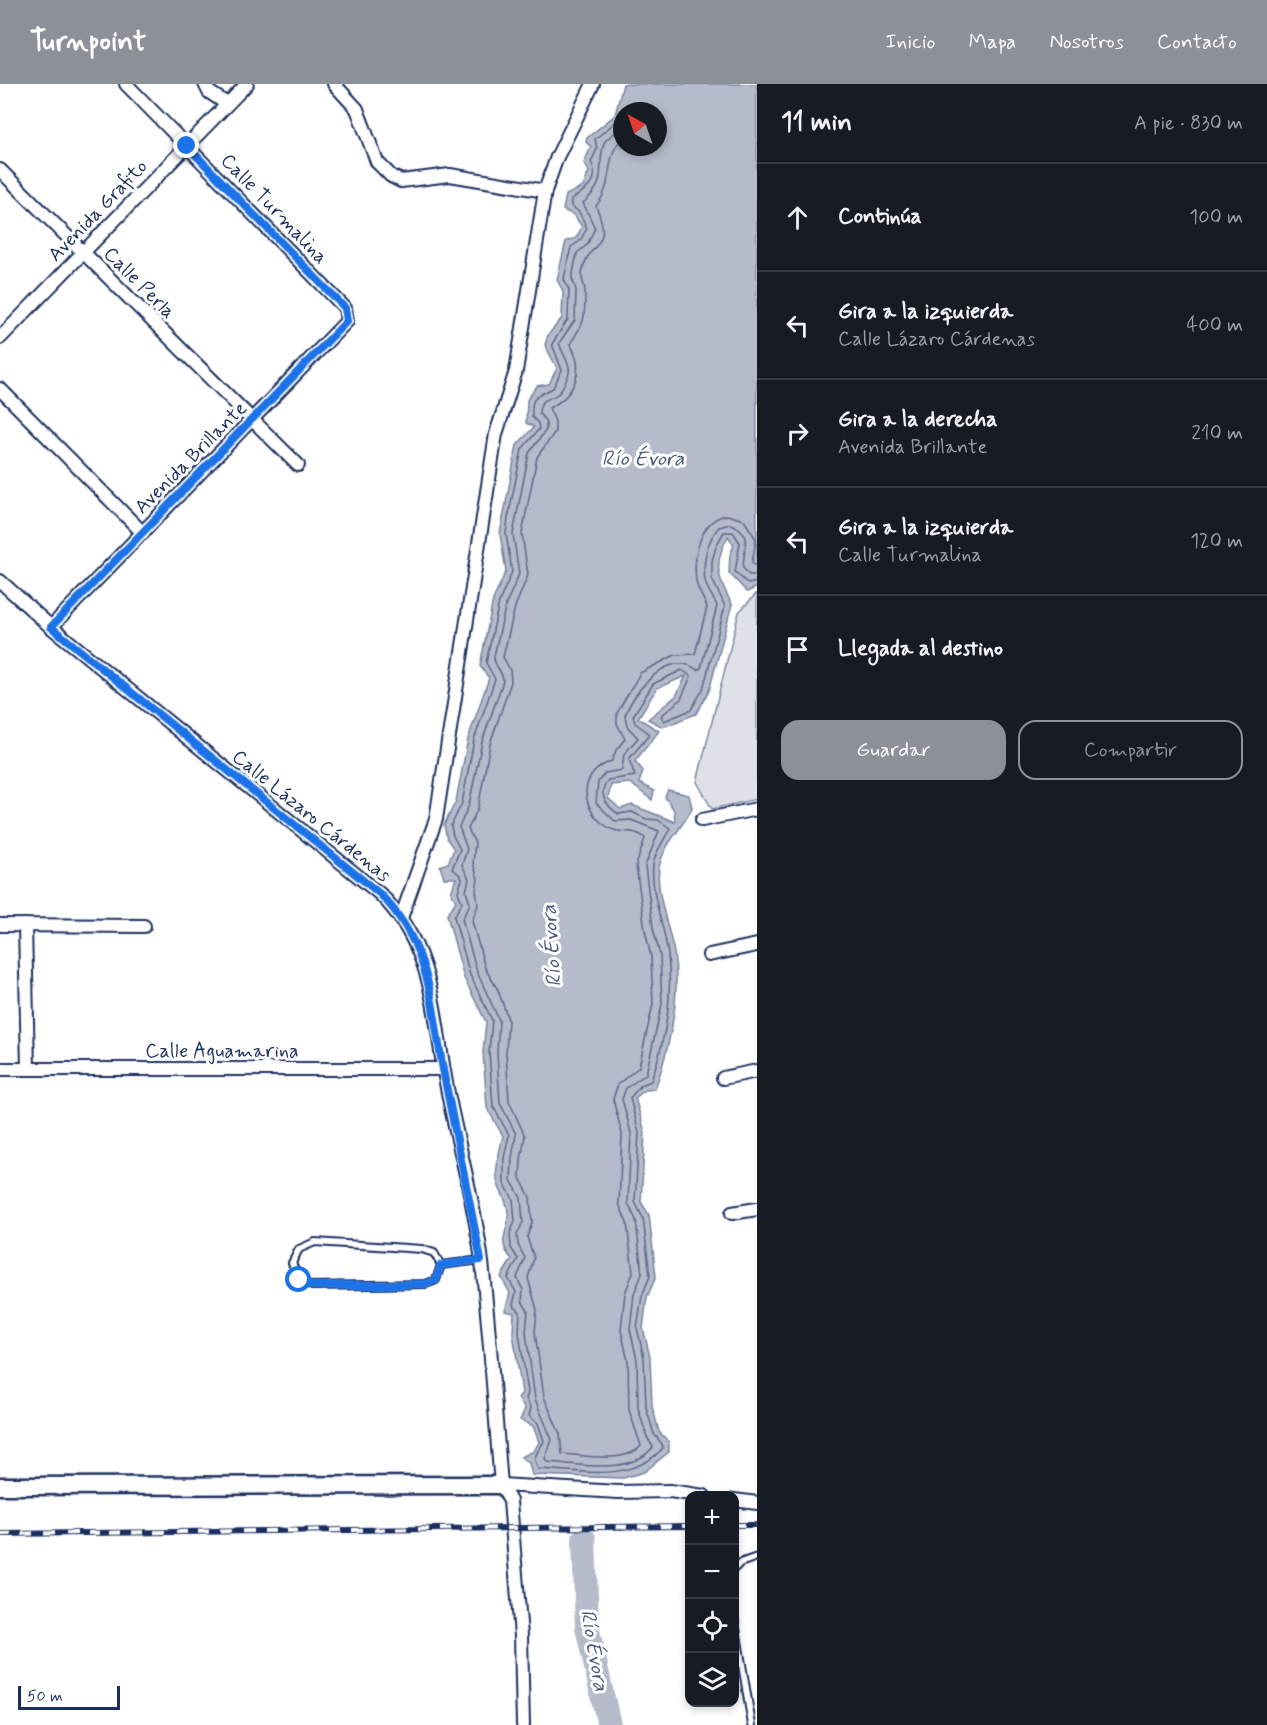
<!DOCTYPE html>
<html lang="es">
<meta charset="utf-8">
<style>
body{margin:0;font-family:Mynerve,sans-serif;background:#20242c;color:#f1f3f6}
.controls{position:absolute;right:18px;bottom:18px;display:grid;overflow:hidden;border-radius:12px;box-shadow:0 3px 9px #0003}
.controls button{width:54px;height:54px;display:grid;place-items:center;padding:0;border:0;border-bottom:2px solid #363941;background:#171b24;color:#f1f3f6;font:30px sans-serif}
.compass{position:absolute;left:613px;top:18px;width:54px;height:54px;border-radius:50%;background:#171b24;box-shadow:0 3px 9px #0003;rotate:320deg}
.scale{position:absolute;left:18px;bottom:15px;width:102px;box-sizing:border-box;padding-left:6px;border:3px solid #1b2f5e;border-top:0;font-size:16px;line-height:21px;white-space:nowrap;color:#1b2f5e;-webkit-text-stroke:4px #fff;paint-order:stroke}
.stop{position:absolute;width:18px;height:18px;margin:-14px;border:4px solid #1a73e8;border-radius:50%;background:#fff}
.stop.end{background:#1a73e8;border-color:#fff;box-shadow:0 2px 6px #0008}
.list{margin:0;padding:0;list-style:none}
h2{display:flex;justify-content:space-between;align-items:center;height:78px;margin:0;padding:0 24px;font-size:26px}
h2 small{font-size:20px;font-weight:400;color:#9ea1a6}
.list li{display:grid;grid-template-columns:39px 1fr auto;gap:18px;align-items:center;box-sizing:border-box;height:108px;padding:0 24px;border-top:2px solid #363941}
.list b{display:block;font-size:22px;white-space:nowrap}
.list p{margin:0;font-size:20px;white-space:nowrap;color:#9ea1a6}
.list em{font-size:20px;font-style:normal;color:#9ea1a6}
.actions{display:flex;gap:12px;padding:18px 24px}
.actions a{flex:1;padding:14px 0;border:2px solid #8c9099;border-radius:18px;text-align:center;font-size:21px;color:#8c9099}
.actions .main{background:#8c9099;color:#fff}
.icon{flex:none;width:33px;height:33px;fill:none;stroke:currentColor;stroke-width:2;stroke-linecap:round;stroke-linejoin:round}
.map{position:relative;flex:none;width:757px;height:1641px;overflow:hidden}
header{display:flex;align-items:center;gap:36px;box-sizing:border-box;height:84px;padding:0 30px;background:#8c9099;color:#fff}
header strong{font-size:28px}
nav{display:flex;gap:33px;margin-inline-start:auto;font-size:21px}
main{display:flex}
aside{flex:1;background:#171b24}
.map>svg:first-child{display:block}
.green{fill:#dee1e7;stroke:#7c88a2;stroke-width:1.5}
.water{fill:#b5bbca;stroke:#77839f;stroke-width:1.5;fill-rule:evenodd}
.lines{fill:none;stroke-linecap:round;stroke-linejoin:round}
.shore{stroke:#596789;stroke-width:1.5}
.river{stroke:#b5bbca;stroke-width:24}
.lane-casing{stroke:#1b2f5e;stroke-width:10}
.street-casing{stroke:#1b2f5e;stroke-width:16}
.secondary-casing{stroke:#1b2f5e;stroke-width:21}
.lane{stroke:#fff;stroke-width:6}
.street{stroke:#fff;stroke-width:12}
.secondary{stroke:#fff;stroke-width:16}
.rail-casing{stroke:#1b2f5e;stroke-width:6}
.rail{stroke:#fff;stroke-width:4;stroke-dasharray:11;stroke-linecap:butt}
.route{stroke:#1a73e8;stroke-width:8}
.labels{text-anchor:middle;stroke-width:6;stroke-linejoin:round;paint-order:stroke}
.street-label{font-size:20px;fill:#1b2f5e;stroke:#fff}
.water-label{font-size:21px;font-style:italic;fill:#49597e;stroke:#fff}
</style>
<header>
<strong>Turnpoint</strong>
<nav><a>Inicio</a><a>Mapa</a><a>Nosotros</a><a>Contacto</a></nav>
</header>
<main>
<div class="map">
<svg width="757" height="1641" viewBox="0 0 757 1641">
<rect width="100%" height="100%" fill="#fff"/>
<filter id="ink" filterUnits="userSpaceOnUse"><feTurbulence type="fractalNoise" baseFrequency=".0167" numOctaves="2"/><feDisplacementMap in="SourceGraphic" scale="12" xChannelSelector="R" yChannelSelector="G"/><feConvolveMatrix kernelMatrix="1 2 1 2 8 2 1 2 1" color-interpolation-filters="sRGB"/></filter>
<g filter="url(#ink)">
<polygon class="green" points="757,509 757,715 712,725 697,698 739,528"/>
<path class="water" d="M623,0H757V503L747,508L729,489L730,471L734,461L728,452C713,480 717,493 732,520L709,607L696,630L663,643L648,635L676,612L686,592L657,604L638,634L659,647L635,677L643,687L639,699L654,707L652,716L630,699L611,701L608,714L620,725L632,721L675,738L674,726L665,713L668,706L689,711L692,724C683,744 666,757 660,779C653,803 670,845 674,869C681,914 670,962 655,1005L645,1006L635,1014L645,1048L641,1118L649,1131L656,1193L647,1213L643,1244L650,1273L652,1322L659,1348L669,1358V1368L644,1388L623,1394L532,1391L529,1379L521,1373L534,1367L539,1358L533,1342L520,1336L525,1325L518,1314L522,1309L513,1249L514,1229L505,1227L510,1209L501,1193L512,1175C495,1157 510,1147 508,1128C507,1117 503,1112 499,1103C493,1088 500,1066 503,1052L487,1024L483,968L486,938L464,894L447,831L456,817L451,809L456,794H444L440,782L448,779L454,765L447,755L444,741L456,717L468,655L489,594L480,582L493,516L506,487L500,450L517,361L534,343L526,339L527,316L537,302L549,300L557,284L545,261L548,251L562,234L563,207L557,196L566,157L576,154L582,143L574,131L563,126L566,111L583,103L589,87L584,79L591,63L586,58L587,54L615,31ZM622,27H658V63H622Z"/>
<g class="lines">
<g class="shore">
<path d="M622,27L619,35L595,55L597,65L591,78C602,99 584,106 571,116V122L579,128L587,144L580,157L571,163L564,195L569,206L568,235L552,260L562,286L553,304C538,312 530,311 532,333L538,339L539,345L522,365L508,434L506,450L512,488L499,518L486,579L495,595L474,656L462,719L451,742L453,752L460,765L452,785L459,790L462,795L458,808L462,818L454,833L470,891L492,936L489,968L493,1022L509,1051L504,1074V1099L513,1115L515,1138L510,1149L511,1164L518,1175L508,1194L516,1208L513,1221L520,1228L519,1249L528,1308L526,1315L531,1324L529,1332L538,1339L544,1357L534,1374L538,1385C580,1387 632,1399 663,1364L662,1360L654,1350L646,1323L644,1274L637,1244L642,1212L650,1192L643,1134L635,1118L639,1049L630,1014L641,1001L651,997C665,957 673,914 668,871C665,842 650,811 653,781C654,768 665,756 670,744L658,736L646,735L632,728L618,730C606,721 597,710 608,696L635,692L629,675L650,650L635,639L633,632L653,600L682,586L691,592L681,615L661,632L664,637L691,626L703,605L725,522L712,495V477L717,460L724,448H733L740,459L735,488L748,500L757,498"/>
<path d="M622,43C618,47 606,54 604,59C596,86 609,97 583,119L595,144L587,161L577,169L572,194L576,206L575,236L559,259C568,285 577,280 559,309C549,317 540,313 539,329L546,338V346L529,369L513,450L519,490L506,520L494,572C493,582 503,586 503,597L482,658L469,721L459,743L467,765L462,781L469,795L466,807L470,820L462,835L477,888L499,936L497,969L500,1019L516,1050L512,1074L511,1096L521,1114L523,1138L517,1151L518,1161L525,1174L517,1194L523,1206L522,1217L528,1227L526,1248L535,1315L552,1356L545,1375L547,1378C579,1380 631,1392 653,1363L647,1353L638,1324L637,1276L630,1245L634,1210L642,1190L636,1136L628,1119L631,1049L622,1015L626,1004L646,990L662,920L660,872L653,844L645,782L659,747L631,736L615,737L596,719L598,698L605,689L622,686L624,670L638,654L627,642L625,632C632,608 671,563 697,586L701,584L717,522C714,514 706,505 705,496C702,479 707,456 719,443L730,440C754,447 743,466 743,484L749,491H757"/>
<path d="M622,55C603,73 616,98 596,122C615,167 587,155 582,190C581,196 585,201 585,208C585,237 585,237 570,260C586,286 575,311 549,324L555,337V348L537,373L522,450L528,491L515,523L503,573L510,586L511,598L490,660L478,724L468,745L475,759L473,779L478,795L476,806L478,821L472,837L485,884L498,906L508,935L506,969L509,1017L525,1052L521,1076L520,1094L530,1113L532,1139L527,1153L534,1174L528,1194L537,1226L535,1248L544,1313L560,1350L562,1370C583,1371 625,1380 641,1362L629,1326L628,1277L621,1246L625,1209L633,1189L627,1139L619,1120L622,1050L613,1015L618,1000L639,983L653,920L651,873L645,846L636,782L645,754C633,743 619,752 606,742C579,723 578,689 612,677L616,666L625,655L617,640V629L640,589L675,571L695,570L707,523C704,515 697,506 696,497C693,474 699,435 727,431L744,436L756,455L752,479L757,482"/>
</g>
<polyline class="river" points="584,1455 587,1543 609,1641"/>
<defs>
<g id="lane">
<polygon points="315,1158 422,1165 434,1169 441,1181 436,1196 426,1200 312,1202 299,1196 292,1179 299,1165"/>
<polyline points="441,1181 481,1176"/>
<polyline points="734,1485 740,1479 757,1473"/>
<polyline points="734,1532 752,1641"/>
</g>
<g id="street">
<polyline points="205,0 209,8 227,20"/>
<polyline points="334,0 357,25 377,78 391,92 401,97 450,91 545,107"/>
<polyline points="0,86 298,381"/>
<polyline points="0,254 247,0"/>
<polyline points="0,305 143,449"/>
<path d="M0,497L51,543L380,810C436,866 433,932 447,1004C458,1062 475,1120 482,1178C490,1252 495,1327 501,1401L510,1417L521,1552L523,1641"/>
<polyline points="51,543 347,237 345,224 126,0"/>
<polyline points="702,736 757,725"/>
<polyline points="401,834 436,735 496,350 516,287 545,107 557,73 593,0"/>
<polyline points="0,841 144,842"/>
<polyline points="25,841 28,985"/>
<polyline points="709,871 757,861"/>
<polyline points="0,985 443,985"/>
<polyline points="723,994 757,987"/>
<polyline points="732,1129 757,1125"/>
<polyline points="501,1401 618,1408 670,1407 704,1412"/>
<polyline points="734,1416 757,1419"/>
</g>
<polyline id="secondary" points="0,1402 501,1401"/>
</defs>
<use href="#lane" class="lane-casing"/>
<use href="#street" class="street-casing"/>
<use href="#secondary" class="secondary-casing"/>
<use href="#lane" class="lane"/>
<use href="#street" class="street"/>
<use href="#secondary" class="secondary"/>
<defs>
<g id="rail">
<polyline points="734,1441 757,1441"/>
<polyline points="0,1450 690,1442"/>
</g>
</defs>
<use href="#rail" class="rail-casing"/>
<use href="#rail" class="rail"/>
</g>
</g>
<g class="lines" filter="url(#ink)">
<path class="route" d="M187,62L345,224L347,237L51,543L380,810C434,865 431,926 445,996C457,1056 469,1116 481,1176L441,1181L436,1196L426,1200L312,1202L299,1196"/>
</g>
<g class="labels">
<g class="street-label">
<text transform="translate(275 124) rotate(46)" y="7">Calle Turmalina</text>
<text transform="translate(97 126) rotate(-46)" y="7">Avenida Grafito</text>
<text transform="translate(140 198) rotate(45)" y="7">Calle Perla</text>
<text transform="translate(190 373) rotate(-45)" y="7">Avenida Brillante</text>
<text transform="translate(312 731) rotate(39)" y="7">Calle Lázaro Cárdenas</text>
<text x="222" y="973">Calle Aguamarina</text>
</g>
<g class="water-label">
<text x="643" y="381">Río Évora</text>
<text transform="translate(551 862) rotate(-94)" y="7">Río Évora</text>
<text transform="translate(595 1566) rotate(80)" y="7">Río Évora</text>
</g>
</g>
</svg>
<div class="controls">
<button>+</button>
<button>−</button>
<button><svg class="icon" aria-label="locate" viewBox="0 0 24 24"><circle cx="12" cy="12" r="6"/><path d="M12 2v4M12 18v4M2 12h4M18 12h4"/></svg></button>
<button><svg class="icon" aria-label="layers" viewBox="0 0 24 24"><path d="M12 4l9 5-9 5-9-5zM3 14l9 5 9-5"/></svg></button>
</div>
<svg class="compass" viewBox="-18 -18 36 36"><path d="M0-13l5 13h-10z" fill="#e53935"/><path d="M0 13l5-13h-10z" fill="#9ea1a6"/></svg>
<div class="scale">50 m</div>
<div class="stop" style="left:299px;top:1196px"></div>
<div class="stop end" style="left:187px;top:62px"></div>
</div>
<aside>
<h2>11 min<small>A pie · 830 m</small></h2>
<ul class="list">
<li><svg class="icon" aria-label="ahead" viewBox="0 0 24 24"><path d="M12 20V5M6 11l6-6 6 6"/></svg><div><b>Continúa</b></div><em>100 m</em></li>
<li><svg class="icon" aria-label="left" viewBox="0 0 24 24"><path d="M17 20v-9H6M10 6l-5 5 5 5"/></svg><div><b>Gira a la izquierda</b><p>Calle Lázaro Cárdenas</p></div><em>400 m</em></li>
<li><svg class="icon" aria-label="right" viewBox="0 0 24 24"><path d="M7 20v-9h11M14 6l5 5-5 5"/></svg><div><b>Gira a la derecha</b><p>Avenida Brillante</p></div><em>210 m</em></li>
<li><svg class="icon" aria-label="left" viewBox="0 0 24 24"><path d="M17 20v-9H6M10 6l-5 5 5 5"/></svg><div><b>Gira a la izquierda</b><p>Calle Turmalina</p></div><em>120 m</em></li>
<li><svg class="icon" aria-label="arrive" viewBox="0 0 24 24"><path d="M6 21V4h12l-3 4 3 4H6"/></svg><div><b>Llegada al destino</b></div></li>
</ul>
<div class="actions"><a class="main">Guardar</a><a>Compartir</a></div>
</aside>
</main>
